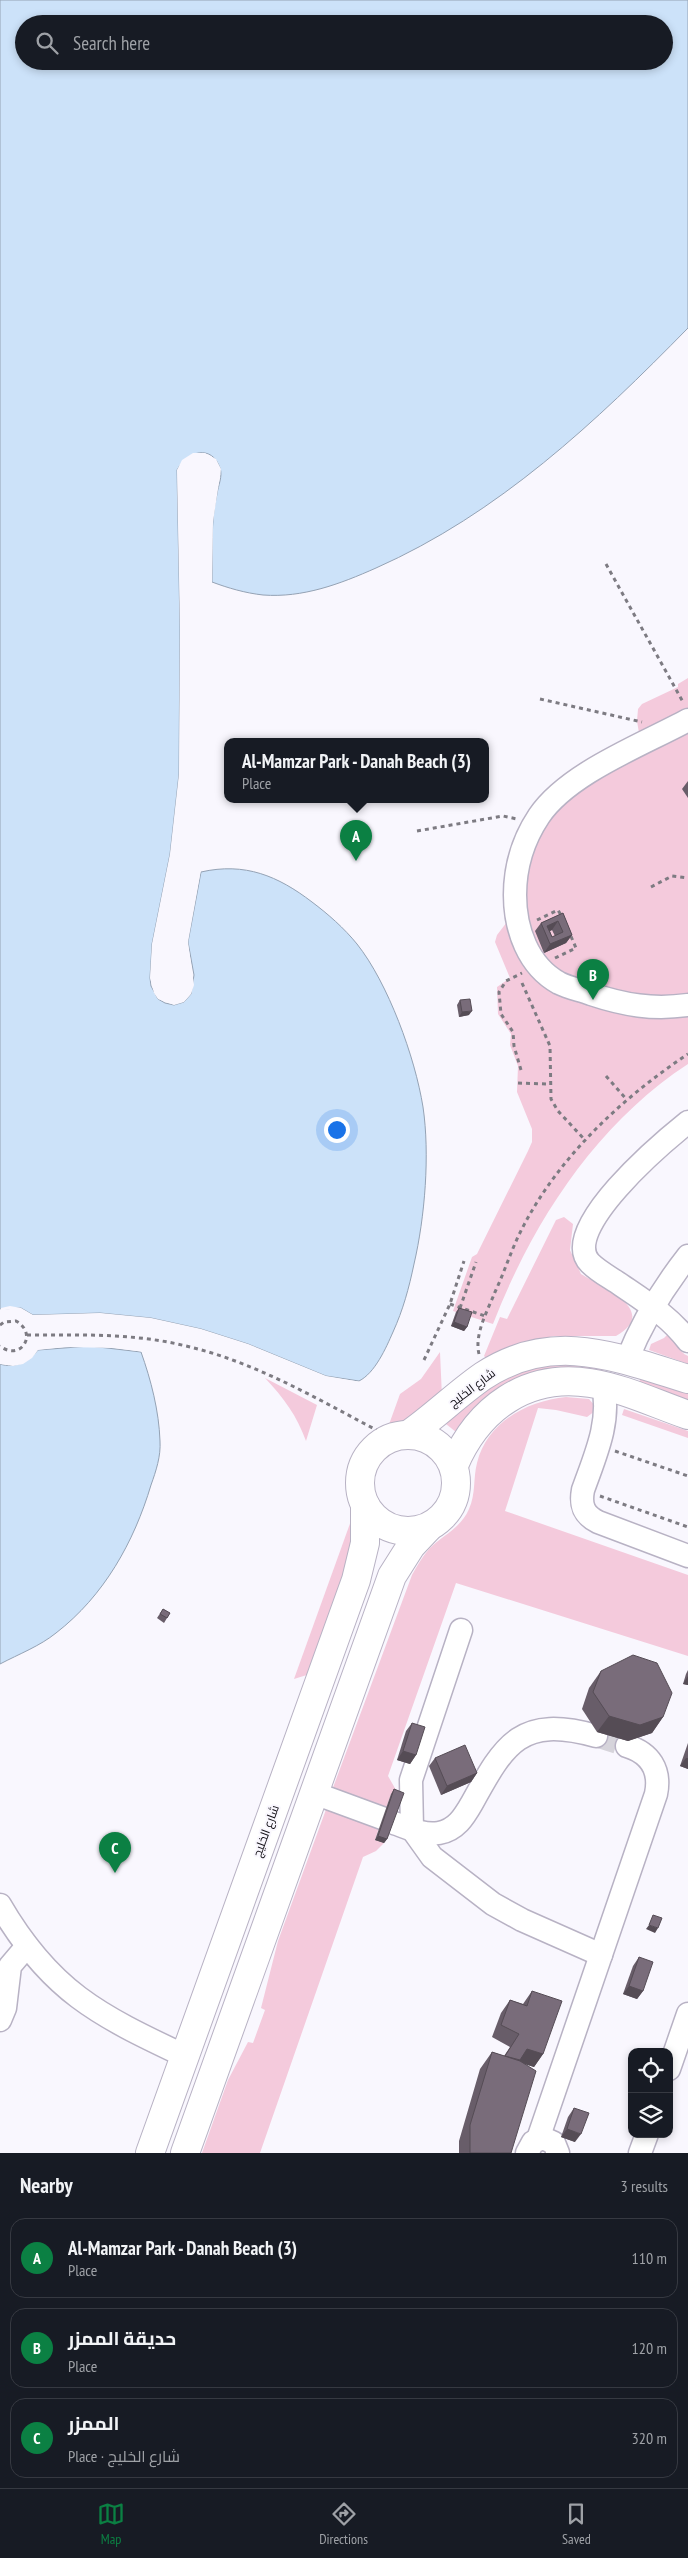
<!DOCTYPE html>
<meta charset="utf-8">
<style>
body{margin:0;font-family:"PT Sans Narrow",Cairo,sans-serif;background:#242831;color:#f1f3f6}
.controls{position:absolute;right:15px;bottom:15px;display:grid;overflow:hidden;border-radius:10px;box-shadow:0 2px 8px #0003}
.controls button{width:45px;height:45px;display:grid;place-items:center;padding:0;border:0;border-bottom:1px solid #363941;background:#171b24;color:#f1f3f6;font:25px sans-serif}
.you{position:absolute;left:336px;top:1129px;width:18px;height:18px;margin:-12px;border:4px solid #fff;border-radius:50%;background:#1a73e8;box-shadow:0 0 0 8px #1a73e833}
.badge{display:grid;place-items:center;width:32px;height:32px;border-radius:50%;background:#0b8043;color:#fff;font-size:16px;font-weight:700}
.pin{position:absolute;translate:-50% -41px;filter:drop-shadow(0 1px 2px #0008)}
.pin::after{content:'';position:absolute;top:26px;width:18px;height:15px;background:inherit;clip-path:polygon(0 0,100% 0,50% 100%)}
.popup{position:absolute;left:224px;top:738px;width:265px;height:65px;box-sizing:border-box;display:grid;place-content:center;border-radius:10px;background:#171b24;filter:drop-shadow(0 1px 4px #0005);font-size:16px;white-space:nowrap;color:#9ea1a6}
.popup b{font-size:19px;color:#f1f3f6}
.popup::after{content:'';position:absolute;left:50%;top:100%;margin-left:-10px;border:10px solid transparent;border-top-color:#171b24}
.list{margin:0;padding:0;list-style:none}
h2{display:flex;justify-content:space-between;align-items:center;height:65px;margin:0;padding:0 20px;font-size:21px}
h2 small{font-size:16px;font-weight:400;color:#9ea1a6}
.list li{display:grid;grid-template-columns:32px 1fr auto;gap:15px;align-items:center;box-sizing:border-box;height:80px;margin:0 10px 10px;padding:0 10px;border:1px solid #363941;border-radius:15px}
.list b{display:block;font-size:19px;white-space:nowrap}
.list p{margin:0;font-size:16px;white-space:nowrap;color:#9ea1a6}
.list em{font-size:16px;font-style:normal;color:#9ea1a6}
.icon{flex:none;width:28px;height:28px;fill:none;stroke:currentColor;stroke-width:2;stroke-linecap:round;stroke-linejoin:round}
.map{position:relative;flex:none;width:688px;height:2153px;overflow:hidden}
.search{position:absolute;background:#171b24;box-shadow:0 2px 8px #0003;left:15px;right:15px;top:15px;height:55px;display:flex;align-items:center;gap:12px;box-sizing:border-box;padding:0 18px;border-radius:28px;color:#9ea1a6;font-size:19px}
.sheet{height:335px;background:#171b24}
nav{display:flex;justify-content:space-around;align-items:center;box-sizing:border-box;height:70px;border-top:1px solid #363941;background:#171b24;font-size:14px;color:#9ea1a6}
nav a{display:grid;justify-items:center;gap:2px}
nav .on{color:#0b8043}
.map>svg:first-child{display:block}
.green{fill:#f4cadc}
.water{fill:#cce2f9;stroke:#94a2b4;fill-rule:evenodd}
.pier{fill:#f9f7fe}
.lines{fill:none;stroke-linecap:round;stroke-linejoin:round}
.minor-tunnel{stroke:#d6d4db;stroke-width:22;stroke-dasharray:22 11;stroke-linecap:butt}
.minor-casing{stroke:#b8b2c4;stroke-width:25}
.major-casing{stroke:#b8b2c4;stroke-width:30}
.path{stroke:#7d7b82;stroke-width:3;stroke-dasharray:4 4;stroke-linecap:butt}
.minor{stroke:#fff;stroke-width:22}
.major{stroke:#fff;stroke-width:28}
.wall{fill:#685d69;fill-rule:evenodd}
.shaded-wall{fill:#554c55}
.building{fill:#796c7a;stroke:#554c55;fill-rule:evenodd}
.labels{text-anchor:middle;stroke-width:4;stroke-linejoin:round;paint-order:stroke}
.street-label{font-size:12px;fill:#100e14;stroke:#f9f7fe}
</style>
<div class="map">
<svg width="688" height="2153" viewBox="0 0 688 2153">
<rect width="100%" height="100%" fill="#f9f7fe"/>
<g class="green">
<path d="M688,678V1064C596,1124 532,1223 493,1324L453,1311L472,1257L477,1254L528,1151L532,1142V1129L517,1092L518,1066L510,1045L511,1034L498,1014L497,987L510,978L495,942L497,935L507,922L512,853L639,733L637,721L638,709L642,704L678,687V684Z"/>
<path d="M564,1217L573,1224L570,1250L581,1274C601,1286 661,1311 616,1336H554L525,1342L486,1358L484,1356L500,1317L507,1319L556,1220Z"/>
<path d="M668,1334C676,1341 678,1352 688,1356V1364L649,1350L651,1344L664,1338Z"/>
<polygon points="440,1352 442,1397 415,1421 387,1430 400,1394 421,1379"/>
<polygon points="548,1362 605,1364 603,1374 586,1372 456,1432 446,1424 460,1409 492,1383"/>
<polygon points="641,1376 688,1392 688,1403 638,1386"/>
<path d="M265,1378L317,1405L306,1441C297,1416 284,1398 265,1378Z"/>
<path d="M566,1397L589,1399L595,1406V1411L587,1417L556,1410L538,1408L505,1511L688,1575V1656L456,1583L388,1776L400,1797L391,1794L384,1814L331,1793L412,1575C417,1566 422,1557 429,1549C443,1535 461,1528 469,1509C476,1494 473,1478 477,1463C487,1422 527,1401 566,1397Z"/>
<polygon points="624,1409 688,1431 688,1438 622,1415"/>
<polygon points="352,1518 352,1554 310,1674 294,1679"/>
<polygon points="328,1804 381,1821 375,1840 384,1843 376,1851 363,1857 260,2153 202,2153 228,2080 248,2042 253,2043 265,2010 261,2008 278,1941"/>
</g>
<g class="water">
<path d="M0,0H688V328C596,422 498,514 376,568C340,584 303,598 263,595C245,593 228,588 212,582C213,553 210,522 217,494C218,486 223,476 220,468C212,444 187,451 177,470L180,628L179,774L170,854L152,944L150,978L151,986L158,999L165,1003L174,1005L184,1002L191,994L194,975L188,942L201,872C245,862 278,876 312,902C328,914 344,928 357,944C388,983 415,1057 423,1107C430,1154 425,1217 414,1264C409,1288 403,1310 393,1332C386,1348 375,1373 359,1381L326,1376L248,1344L201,1329L151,1318L100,1313L33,1315L21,1308L0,1309ZM24,24H664V61H24Z"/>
<path d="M90,1346L141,1352C151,1380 159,1411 160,1441C161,1456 156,1471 151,1485C134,1542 104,1596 56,1633C40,1646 19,1654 0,1664V1364C15,1369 29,1361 38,1350Z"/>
</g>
<g class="pier">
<polygon points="193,453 205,453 216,459 221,469 213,522 212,585 209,582 211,521 218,470 214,461 205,456 194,456 184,462 180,470 183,628 182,774 172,854 155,944 153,978 156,992 166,1001 174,1002 183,999 189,993 191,985 186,941 199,872 201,870 188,942 194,985 191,994 184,1002 174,1005 158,999 154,993 150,978 152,944 170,854 179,774 180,628 177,470 182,460"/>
<polygon points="10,1306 21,1308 33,1315 100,1313 151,1318 201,1329 248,1344 326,1376 361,1382 353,1384 326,1379 247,1346 200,1331 151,1320 100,1315 33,1318 20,1310 10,1309 0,1311 1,1308"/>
<polygon points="64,1344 116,1345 142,1349 144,1352 115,1348 64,1347 38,1350 32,1358 23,1364 13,1366 0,1364 0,1361 13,1364 22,1361 37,1347"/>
</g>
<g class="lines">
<polyline class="minor-tunnel" points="596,1736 627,1746"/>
<defs>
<g id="minor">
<path d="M688,720C642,745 568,773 539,816C523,840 515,867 515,895C515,929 528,966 559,983C569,988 580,990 591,994C624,1005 653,1010 688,1005"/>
<path d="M688,1122C663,1142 558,1230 590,1263C599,1272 611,1278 621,1285C646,1302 670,1317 688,1341"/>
<path d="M627,1360C642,1322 663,1288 688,1256"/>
<path d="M603,1386C611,1422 595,1456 583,1490C580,1506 584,1515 598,1522L688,1556"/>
<polyline points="461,1630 411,1780 412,1829 432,1857 493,1904 522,1920 601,1955"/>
<polyline points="314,1793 382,1818"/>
<path d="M391,1822C406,1827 423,1836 439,1833C456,1830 464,1817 472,1803C505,1743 521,1715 596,1736"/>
<path d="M0,1905C50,1991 98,2015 185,2056"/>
<polyline points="0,2020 5,2008 10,1966 27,1946"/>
<polyline points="669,2069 688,2014"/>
<path d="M538,2139L656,1794C661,1770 650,1753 627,1746"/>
<polyline points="527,2153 533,2142 543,2138 554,2143 558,2153"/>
<polyline points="640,2153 647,2134"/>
</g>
<g id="major">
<circle cx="408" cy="1483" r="48"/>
<path d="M408,1435C434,1417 457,1394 483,1376C553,1330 616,1357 688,1379"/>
<path d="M454,1465C478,1409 526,1373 590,1383C623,1388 656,1404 688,1415"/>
<polyline points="150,2153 356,1580 365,1543 365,1505"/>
<polyline points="185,2153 392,1576 411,1546 428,1528"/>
</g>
</defs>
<use href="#minor" class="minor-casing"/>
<use href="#major" class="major-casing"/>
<g class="path">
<polyline points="606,564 683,702"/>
<polyline points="540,699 642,722"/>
<polyline points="417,831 503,816 517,819"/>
<polyline points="651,887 672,876 688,878"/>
<polyline points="537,920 558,910 562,917"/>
<polyline points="555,958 576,948 570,934"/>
<polyline points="522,983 550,1046 551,1099 558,1111 585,1140"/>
<polyline points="521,1070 514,1046 513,1032 501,1014 499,992 506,981 522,973"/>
<polyline points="606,1076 627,1100"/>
<polyline points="518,1083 549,1084"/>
<polyline points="450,1304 485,1316"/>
<polyline points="460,1308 476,1262"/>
<path d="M0,1325L4,1322L16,1321C39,1334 20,1362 0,1346"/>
<path d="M27,1335C81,1335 134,1333 186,1346C259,1363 322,1402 388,1436"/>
<path d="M479,1354C474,1334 488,1310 495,1292C503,1275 509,1257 517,1239C553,1162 619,1100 688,1054"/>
<polyline points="424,1360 450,1304 464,1261"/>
<polyline points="615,1451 688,1476"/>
<polyline points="600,1496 688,1527"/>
</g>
<use href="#minor" class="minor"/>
<use href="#major" class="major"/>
</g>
<g class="wall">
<polygon points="688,781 688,798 682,789"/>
<path d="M563,913L572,935L566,943L544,953L535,931L541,923ZM552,930L555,936L552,937L550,931Z"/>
<polygon points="460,1000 469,1015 459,1017 457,1005"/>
<polygon points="459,1308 467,1327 464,1331 451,1326 456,1312"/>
<polygon points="163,1609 170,1613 164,1623 157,1618"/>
<polygon points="688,1670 688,1685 683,1684 686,1674"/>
<polygon points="601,1671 663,1717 652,1733 628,1741 597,1732 582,1709 589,1688"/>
<polygon points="412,1723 416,1755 410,1764 397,1760 406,1731"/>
<polygon points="688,1743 688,1769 680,1766"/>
<polygon points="435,1758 477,1773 471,1782 441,1795 429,1766"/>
<polygon points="394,1789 387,1839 384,1843 375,1840 391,1794"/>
<polygon points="639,1957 643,1991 637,1999 623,1994 633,1966"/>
<polygon points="532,1991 543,2054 534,2067 525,2064 511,2153 459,2153 459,2141 480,2069 492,2052 504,2056 510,2047 492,2037 501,2013 510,2000 523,2004"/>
<polygon points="574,2108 575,2142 561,2137 568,2117"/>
</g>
<g class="shaded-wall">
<polygon points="558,921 552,930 545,933 547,926"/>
<polygon points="572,935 566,943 544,953 550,944"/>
<polygon points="472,1011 469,1015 459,1017 462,1012"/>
<polygon points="454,1322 467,1327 464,1331 451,1326"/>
<polygon points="688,1676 688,1685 683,1684"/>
<polygon points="609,1716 663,1717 652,1733 628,1741 597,1732"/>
<polygon points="403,1751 416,1755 410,1764 397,1760"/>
<polygon points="686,1758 688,1758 688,1769 680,1766"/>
<polygon points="477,1773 471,1782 441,1795 447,1786"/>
<polygon points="378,1836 387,1839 384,1843 375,1840"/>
<polygon points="649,1925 658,1928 655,1933 646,1929"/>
<polygon points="629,1986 643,1991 637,1999 623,1994"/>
<polygon points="527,2049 543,2054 534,2067 518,2062"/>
<polygon points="567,2129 581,2134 575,2142 561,2137"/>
</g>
<g class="building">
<path d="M563,913L572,935L550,944L541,923ZM558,921L563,932L552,937L547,926Z"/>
<polygon points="470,999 472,1011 462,1012 460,1000"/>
<polygon points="459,1308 472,1312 467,1327 454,1322"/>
<polygon points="163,1609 170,1613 167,1618 160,1614"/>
<polygon points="633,1655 657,1663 672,1693 663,1717 640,1725 609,1716 593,1692 601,1671"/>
<polygon points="412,1723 425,1727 416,1755 403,1751"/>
<polygon points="465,1745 477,1773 447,1786 435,1758"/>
<polygon points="394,1789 404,1793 387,1839 378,1836"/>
<polygon points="653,1915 662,1918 658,1928 649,1925"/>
<polygon points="639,1957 653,1962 643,1991 629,1986"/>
<polygon points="532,1991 562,2001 543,2054 527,2049 520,2060 505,2056 519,2034 501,2025 510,2000 527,2006"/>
<polygon points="492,2052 520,2061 536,2071 511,2153 470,2153 470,2125"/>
<polygon points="574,2108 589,2113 581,2134 567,2129"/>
</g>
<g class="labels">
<g class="street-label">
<text transform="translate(472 1388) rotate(-37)" y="4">شارع الخليج</text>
<text transform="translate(266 1831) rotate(-70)" y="4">شارع الخليج</text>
</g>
</g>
</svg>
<div class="controls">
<button><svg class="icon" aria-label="locate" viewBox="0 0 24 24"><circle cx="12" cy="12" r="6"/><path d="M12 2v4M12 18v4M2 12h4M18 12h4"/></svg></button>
<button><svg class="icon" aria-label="layers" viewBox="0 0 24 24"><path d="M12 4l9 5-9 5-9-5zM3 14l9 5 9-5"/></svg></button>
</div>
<div class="you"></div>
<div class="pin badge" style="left:356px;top:861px">A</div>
<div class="popup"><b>Al-Mamzar Park - Danah Beach (3)</b>Place</div>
<div class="pin badge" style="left:593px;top:1000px">B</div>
<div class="pin badge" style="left:115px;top:1873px">C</div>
<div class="search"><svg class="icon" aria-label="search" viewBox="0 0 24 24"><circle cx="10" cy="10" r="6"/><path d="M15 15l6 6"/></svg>Search here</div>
</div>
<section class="sheet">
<h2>Nearby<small>3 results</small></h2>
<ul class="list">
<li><span class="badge">A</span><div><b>Al-Mamzar Park - Danah Beach (3)</b><p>Place</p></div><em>110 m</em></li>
<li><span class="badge">B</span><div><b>حديقة الممزر</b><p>Place</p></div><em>120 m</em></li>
<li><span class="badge">C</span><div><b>الممزر</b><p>Place · شارع الخليج</p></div><em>320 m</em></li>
</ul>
</section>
<nav>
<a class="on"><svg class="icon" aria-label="map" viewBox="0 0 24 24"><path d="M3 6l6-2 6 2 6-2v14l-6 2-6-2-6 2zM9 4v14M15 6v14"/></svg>Map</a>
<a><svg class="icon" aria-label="directions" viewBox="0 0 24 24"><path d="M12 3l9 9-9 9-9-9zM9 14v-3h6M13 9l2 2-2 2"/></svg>Directions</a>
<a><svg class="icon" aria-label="saved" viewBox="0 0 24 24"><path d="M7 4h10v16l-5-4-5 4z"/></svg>Saved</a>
</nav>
